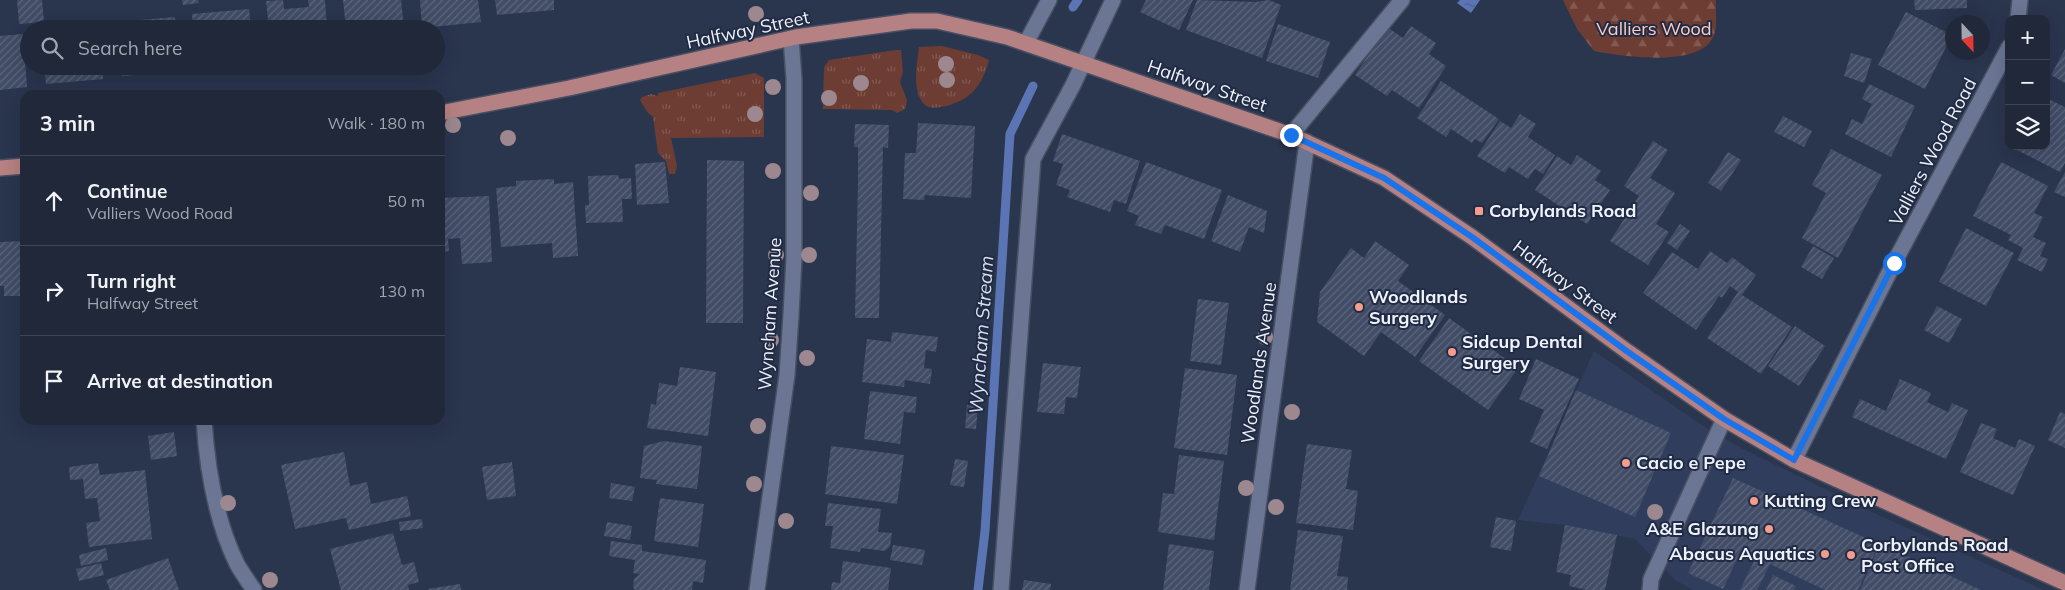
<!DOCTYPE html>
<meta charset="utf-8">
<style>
body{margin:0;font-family:Mulish,sans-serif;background:#2d3445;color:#f1f3f6}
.controls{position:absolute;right:15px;top:15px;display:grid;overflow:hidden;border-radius:10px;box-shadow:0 5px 20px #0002}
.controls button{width:45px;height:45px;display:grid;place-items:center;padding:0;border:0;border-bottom:1px solid #3d4454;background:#20283a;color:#f1f3f6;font:25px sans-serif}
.compass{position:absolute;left:1945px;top:15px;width:45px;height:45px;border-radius:50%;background:#20283a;box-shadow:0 5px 20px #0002;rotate:158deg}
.stop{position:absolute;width:15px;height:15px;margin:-11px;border:4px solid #1a73e8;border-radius:50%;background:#fff}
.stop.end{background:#1a73e8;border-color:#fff;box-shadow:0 1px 5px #0008}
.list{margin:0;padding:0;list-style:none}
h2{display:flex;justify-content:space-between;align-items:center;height:65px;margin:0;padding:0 20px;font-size:21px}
h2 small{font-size:16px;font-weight:400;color:#a2a6af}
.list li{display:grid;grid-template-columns:32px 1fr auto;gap:15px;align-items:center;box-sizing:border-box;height:90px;padding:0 20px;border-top:1px solid #3d4454}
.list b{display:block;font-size:19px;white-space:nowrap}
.list p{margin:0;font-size:16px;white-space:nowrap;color:#a2a6af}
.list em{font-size:16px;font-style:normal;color:#a2a6af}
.icon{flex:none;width:28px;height:28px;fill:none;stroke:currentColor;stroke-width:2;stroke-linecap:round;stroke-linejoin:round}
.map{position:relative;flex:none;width:2065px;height:590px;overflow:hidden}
.search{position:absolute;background:#20283a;box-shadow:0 5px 20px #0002;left:20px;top:20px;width:425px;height:55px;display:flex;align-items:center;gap:12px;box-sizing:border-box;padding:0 18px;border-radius:28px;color:#a2a6af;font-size:19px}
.panel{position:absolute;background:#20283a;box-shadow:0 5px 20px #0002;left:20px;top:90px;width:425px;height:335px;border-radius:15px}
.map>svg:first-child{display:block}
.built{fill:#303d5d}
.grass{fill:url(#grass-tufts)}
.forest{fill:url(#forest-firs)}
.water{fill:url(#water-ripples)}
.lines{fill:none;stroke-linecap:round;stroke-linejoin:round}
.stream{stroke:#5b74b3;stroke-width:9}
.building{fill:url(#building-hatch)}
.minor-casing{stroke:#484f63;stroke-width:18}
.major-casing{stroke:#484f63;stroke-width:18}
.minor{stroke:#6a7693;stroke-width:15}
.major{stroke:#b68183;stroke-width:15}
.tree{fill:#9c888e}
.route{stroke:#1a73e8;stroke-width:6}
.poi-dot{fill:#f49d8d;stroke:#212b43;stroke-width:2}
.labels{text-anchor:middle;stroke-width:4;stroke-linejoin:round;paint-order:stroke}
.park-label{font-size:18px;fill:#f9ccc3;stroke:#212b43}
.street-label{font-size:18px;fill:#eef2fc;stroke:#212b43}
.poi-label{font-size:18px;font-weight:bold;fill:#eef2fc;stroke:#212b43;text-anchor:start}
.water-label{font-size:19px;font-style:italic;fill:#d7dff1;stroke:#212b43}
</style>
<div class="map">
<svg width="2065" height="590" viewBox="0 0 2065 590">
<defs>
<pattern id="grass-tufts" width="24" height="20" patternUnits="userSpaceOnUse" patternTransform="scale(1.25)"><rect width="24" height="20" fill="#6d3d34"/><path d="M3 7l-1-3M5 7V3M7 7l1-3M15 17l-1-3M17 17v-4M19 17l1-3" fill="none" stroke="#825a52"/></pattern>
<pattern id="forest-firs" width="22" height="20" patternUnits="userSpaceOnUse" patternTransform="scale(1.25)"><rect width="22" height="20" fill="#6d3d34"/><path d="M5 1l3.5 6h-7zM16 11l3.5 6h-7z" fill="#825a52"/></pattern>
<pattern id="water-ripples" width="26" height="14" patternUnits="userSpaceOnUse" patternTransform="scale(1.25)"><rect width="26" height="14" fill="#5b74b3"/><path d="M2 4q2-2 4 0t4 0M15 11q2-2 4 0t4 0" fill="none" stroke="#515e80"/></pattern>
<pattern id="building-hatch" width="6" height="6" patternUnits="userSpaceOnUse" patternTransform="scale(1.25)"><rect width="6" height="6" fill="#414c66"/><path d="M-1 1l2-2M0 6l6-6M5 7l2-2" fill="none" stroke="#5d667d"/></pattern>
</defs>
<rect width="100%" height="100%" fill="#2a354e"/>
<polygon class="built" points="1594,351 1708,429 1739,447 1883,517 2044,590 1692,590 1675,580 1635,539 1565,525 1518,520"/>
<g class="grass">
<path d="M942,46L978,55L989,60C982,87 969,102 941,107C934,108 928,109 923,103C912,88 917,64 919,47Z"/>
<polygon points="896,50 901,50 903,72 900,82 907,100 905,109 897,113 892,110 823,109 824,67 829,60"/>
<polygon points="755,73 764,78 764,137 671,138 677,166 675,174 669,174 666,161 658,153 653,117 648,113 640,100 642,97 651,94 658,96 658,93"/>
</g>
<path class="forest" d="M1563,0H1716C1715,10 1718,25 1714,35C1702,69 1621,56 1594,51L1577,29Z"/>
<polygon class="water" points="1460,0 1480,0 1471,13 1457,3"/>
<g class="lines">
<g class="stream">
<polyline points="1073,7 1078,0"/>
<polyline points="978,590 985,531 1010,134 1033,86"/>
</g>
</g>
<g class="building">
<polygon points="17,0 42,0 44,22 19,24"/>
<polygon points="182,0 198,0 199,3 183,5"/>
<polygon points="283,0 284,9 309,7 308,0 325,0 327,29 269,29 266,1"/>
<polygon points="343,0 401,0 404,29 346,29"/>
<polygon points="420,0 478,0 481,22 422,28"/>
<polygon points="495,0 554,0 554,10 497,15"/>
<polygon points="1146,0 1193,0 1179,30 1140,12"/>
<polygon points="1197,0 1255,2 1269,0 1281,5 1262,58 1186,30"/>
<polygon points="1914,0 1967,0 1967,8 1915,10"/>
<polygon points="249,9 251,29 193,29 192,14"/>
<polygon points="1906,12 1952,35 1925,89 1878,65"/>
<polygon points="175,17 176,29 118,29 118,22"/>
<polygon points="1278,24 1330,42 1318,78 1266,61"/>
<polygon points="99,25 99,29 74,29 74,27"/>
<polygon points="1411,26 1436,43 1429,54 1446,66 1419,108 1392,90 1387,96 1355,75 1387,27 1403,38"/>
<polygon points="23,34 27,87 0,90 0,36"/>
<polygon points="2065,49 2065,83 2051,75"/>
<polygon points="1851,53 1872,59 1864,83 1844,76"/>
<polygon points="44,66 102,66 103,79 46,84"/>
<polygon points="121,66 179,66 179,71 122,76"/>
<polygon points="1441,81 1499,119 1482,143 1475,139 1472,143 1451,129 1446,137 1417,118"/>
<polygon points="1869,84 1915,106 1891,157 1845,134 1852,119 1862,124 1872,104 1862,99"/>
<polygon points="2046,98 2065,107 2065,163 2060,172 2013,148 2014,146 2046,146"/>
<polygon points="1520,114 1536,124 1528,137 1555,155 1543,174 1535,169 1528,179 1509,167 1505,173 1477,156 1500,121 1511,128"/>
<polygon points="1783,116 1812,131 1804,147 1774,132"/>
<polygon points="918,123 975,126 971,198 925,195 924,200 903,199 905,153 916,153"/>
<polygon points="855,124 889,125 888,148 883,147 879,318 855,318 858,182 858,147 854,147"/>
<polygon points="1062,134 1140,161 1126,204 1114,200 1110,212 1067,197 1070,190 1056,185 1063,164 1053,161"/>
<polygon points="1653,141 1668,150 1650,178 1675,193 1656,224 1669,232 1648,265 1610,241 1639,196 1624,186"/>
<polygon points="1831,149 1882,175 1838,258 1802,238 1826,193 1812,185"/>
<polygon points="1728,152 1741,160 1721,191 1708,183"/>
<polygon points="1577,155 1601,171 1595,180 1610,190 1587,224 1535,190 1557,156 1571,165"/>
<polygon points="707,160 744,161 743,323 706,323"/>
<polygon points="665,162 669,203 637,205 635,164"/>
<polygon points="1146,162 1222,190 1204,239 1165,225 1161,234 1135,225 1139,216 1127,211"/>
<polygon points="2001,162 2048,186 2034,213 2043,217 2033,237 2046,243 2040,256 2048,259 2042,272 2017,260 2023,248 2008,240 2011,235 1973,216"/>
<polygon points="2065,172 2065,197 2054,192"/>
<polygon points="618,175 619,179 631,178 632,199 622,199 623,222 586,223 585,205 589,205 588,176"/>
<polygon points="554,179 554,184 573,182 578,256 553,258 552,243 501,247 496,188 516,186 516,181"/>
<polygon points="1228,195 1267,211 1264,233 1249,227 1240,252 1211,241"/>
<polygon points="489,196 492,262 462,264 460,238 448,239 449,251 440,252 440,198"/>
<polygon points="1680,224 1690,231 1677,250 1667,243"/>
<polygon points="1966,228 2014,253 1986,306 1939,282"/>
<polygon points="25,241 25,296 4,296 4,286 0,286 0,242"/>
<polygon points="1375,241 1409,265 1398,281 1445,315 1415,357 1381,332 1364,356 1317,322 1320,292 1351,248 1364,258"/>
<polygon points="1813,246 1834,258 1822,279 1801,267"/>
<polygon points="1710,251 1727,263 1732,257 1756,275 1742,295 1792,327 1761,374 1707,338 1738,292 1730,286 1722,298 1719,296 1696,330 1643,293 1672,252 1698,269"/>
<polygon points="1198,299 1229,303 1221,365 1190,361"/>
<polygon points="1937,306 1962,319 1949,343 1924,330"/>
<polygon points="1449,318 1518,368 1488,410 1419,361"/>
<polygon points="1795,326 1825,346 1799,386 1768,366"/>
<polygon points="892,332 938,337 936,352 926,350 924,368 932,369 930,384 905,380 904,387 862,382 867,339 891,342"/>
<polygon points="1536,359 1579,379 1547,449 1530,442 1544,410 1519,399"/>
<polygon points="1043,363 1081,367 1077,398 1066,397 1064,414 1037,412"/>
<polygon points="680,367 716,372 708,436 647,428 651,404 656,405 659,383 677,386"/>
<polygon points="1185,368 1237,375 1227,455 1174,448"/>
<polygon points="1900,379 1931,393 1927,402 1948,412 1952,403 1968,410 1946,459 1852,417 1860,399 1886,411"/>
<polygon points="1576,390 1671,433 1635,517 1539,476"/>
<polygon points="870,391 917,397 915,413 904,412 900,444 864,439"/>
<polygon points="967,405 978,406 976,429 965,428"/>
<polygon points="2060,412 2065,414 2065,448 2048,440"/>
<polygon points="1981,423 1997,429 1993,438 2015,448 2019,439 2035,446 2013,495 1960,472"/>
<polygon points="174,432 177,456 151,460 148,436"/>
<polygon points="664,441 702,446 697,489 656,484 657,480 640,478 644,446"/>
<polygon points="1307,444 1352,450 1346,489 1358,491 1353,530 1296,523"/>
<polygon points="831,446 904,455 897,504 825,494"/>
<polygon points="344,452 350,486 367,482 371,504 407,496 411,516 349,530 346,518 295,529 281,465"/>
<polygon points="1179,455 1224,461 1214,540 1158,532 1163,493 1174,494"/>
<polygon points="955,459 968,461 964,487 950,485"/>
<polygon points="512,462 516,496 487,500 482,467"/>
<polygon points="98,463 100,475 145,470 152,539 89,547 86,523 100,521 97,498 85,499 83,479 70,480 69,467"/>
<polygon points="1733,478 1879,544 1858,590 1825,590 1770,564 1757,590 1740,590 1756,557 1741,550 1723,589 1688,573"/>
<polygon points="611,483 635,487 632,501 609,498"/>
<polygon points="660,498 704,504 698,547 654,541"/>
<polygon points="828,503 881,509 878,532 892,533 890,546 885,551 861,548 860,552 830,548 833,526 825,526"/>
<polygon points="1496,517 1516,521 1511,551 1490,547"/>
<polygon points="422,519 423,528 400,531 399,522"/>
<polygon points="607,522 632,526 630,540 604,536"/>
<polygon points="1565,525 1617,535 1605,590 1587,590 1569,586 1571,575 1556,572"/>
<polygon points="1298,530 1343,536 1337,576 1348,577 1347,590 1290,590"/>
<polygon points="393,533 402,565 414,562 419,582 408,585 409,590 341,590 330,549"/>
<polygon points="611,541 642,545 642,551 706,560 703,583 693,581 692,590 635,590 633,587 634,579 640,574 633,573 635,560 609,556"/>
<polygon points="1169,544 1214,551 1209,590 1163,590"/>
<polygon points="1880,544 1933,568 1981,590 1860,590"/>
<polygon points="893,545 925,550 922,565 890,560"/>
<polygon points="106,548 108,560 81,566 79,555"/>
<polygon points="168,558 179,590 110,590 106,580"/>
<polygon points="843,561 891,568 888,590 831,590 832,582 840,583"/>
<polygon points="101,563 104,575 79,581 76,569"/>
<polygon points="1773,575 1796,586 1794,590 1766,590"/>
<polygon points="1024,580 1051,584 1050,590 1022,590"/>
<polygon points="460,584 461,590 428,590 428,589"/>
</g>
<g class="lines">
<defs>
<g id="minor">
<polyline points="2018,19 2020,0"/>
<polyline points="1026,43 1049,0"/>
<polyline points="1291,135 1402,0"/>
<path d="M204,420C207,468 216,521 237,564C242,573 248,581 254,590"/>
<polyline points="1794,460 1894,263 2009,47"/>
<polyline points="757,590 787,375 791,315 794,258 794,79 791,38"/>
<polyline points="1001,590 1033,159 1073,85 1113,0"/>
<polyline points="1247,590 1307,142"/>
<polyline points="1650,590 1651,579 1724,419"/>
</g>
<g id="major">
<polyline points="440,113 569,88 796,37 911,21 937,21 1007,37 1291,135 1384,178 1472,237 1628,352 1724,419 1794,460 2065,583"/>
<polyline points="0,168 25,166"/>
</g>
</defs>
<use href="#minor" class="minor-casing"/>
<use href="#major" class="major-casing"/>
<use href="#minor" class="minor"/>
<use href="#major" class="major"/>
</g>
<g class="tree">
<circle cx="756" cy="14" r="8"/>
<circle cx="946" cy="64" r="8"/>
<circle cx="947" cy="80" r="8"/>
<circle cx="861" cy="83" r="8"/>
<circle cx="773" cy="87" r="8"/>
<circle cx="829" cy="98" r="8"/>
<circle cx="755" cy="114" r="8"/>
<circle cx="453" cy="125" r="8"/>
<circle cx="508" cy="138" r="8"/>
<circle cx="773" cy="171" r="8"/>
<circle cx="811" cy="193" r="8"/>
<circle cx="776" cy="255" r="8"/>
<circle cx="809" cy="255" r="8"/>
<circle cx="1265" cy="337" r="8"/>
<circle cx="771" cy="340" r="8"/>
<circle cx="807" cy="358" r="8"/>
<circle cx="1292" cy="412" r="8"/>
<circle cx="758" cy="426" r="8"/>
<circle cx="754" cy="484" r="8"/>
<circle cx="1246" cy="488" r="8"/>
<circle cx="228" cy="503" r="8"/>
<circle cx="1276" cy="507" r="8"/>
<circle cx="1655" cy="512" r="8"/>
<circle cx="786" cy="521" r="8"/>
<circle cx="270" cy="580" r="8"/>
</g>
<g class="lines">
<polyline class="route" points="1291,135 1384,178 1472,237 1628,352 1724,419 1794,460 1894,263"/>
</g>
<g class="poi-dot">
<rect x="1474" y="206" width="10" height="10" rx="2.5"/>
<circle cx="1359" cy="307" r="5"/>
<circle cx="1452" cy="352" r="5"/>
<circle cx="1626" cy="463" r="5"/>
<circle cx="1754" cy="501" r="5"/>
<circle cx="1769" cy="529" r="5"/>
<circle cx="1825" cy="554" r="5"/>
<circle cx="1851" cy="555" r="5"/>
</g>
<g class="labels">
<g class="park-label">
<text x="1654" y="35">Valliers Wood</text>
</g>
<g class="street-label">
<text transform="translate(748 30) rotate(-12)" y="6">Halfway Street</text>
<text transform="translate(1207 86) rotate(19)" y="6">Halfway Street</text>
<text transform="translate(1933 152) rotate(-62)" y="6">Valliers Wood Road</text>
<text transform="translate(1565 282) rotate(37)" y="6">Halfway Street</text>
<text transform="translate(770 314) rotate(-86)" y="6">Wyncham Avenue</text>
<text transform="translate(1259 363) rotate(-82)" y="6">Woodlands Avenue</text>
</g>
<g class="poi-label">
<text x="1489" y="217">Corbylands Road</text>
<text x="1369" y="303">Woodlands<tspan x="1369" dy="21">Surgery</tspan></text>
<text x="1462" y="348">Sidcup Dental<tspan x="1462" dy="21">Surgery</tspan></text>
<text x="1636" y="469">Cacio e Pepe</text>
<text x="1764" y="507">Kutting Crew</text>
<text x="1759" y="535" text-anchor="end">A&amp;E Glazung</text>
<text x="1861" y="551">Corbylands Road<tspan x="1861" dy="21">Post Office</tspan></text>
<text x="1815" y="560" text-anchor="end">Abacus Aquatics</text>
</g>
<g class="water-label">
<text transform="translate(981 335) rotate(-86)" y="7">Wyncham Stream</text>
</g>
</g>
</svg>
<div class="controls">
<button>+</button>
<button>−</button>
<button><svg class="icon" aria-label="layers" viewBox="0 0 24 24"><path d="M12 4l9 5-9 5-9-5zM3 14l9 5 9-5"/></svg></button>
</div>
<svg class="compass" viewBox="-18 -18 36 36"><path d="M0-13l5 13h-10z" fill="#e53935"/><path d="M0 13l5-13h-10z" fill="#a2a6af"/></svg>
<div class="stop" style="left:1894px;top:263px"></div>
<div class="stop end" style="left:1291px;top:135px"></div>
<div class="search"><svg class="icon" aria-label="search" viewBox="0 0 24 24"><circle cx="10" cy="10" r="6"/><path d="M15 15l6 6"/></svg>Search here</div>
<section class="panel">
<h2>3 min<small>Walk · 180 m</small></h2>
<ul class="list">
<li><svg class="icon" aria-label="ahead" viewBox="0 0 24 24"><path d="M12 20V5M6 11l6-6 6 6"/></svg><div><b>Continue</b><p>Valliers Wood Road</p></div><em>50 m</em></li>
<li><svg class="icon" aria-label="right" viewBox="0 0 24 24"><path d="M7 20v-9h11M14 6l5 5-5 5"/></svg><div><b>Turn right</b><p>Halfway Street</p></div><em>130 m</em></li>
<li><svg class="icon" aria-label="arrive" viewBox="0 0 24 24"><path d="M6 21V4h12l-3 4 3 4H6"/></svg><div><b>Arrive at destination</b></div></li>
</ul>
</section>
</div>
